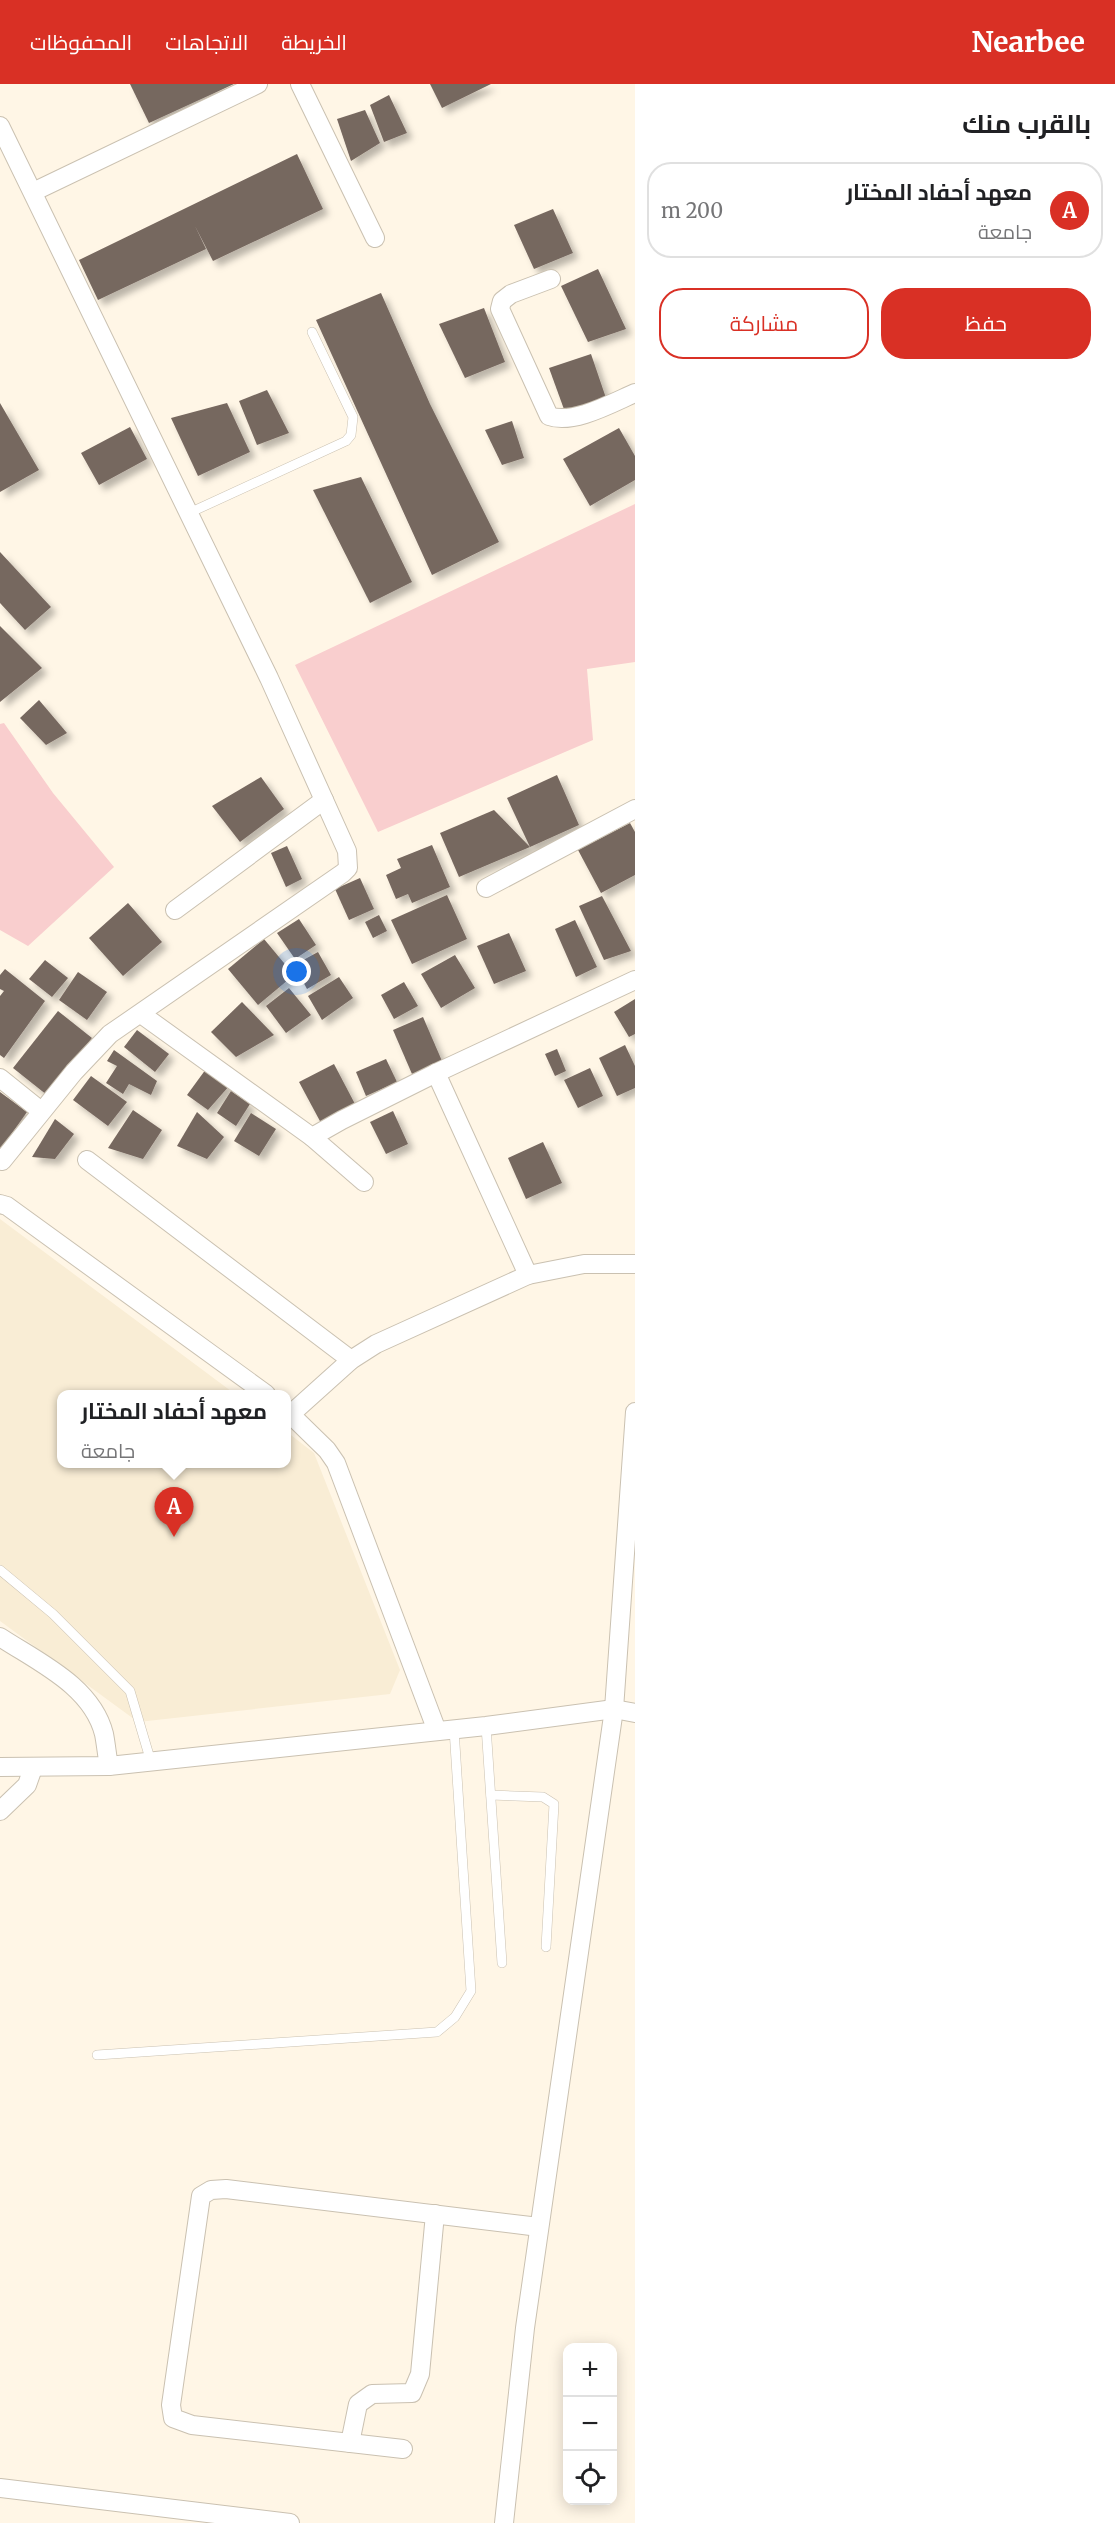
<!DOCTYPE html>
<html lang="ar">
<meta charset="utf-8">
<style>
body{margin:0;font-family:Merriweather,Cairo,serif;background:#f2f2f2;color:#202124;direction:rtl}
.controls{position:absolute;right:18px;bottom:18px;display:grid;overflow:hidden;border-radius:12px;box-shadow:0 3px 15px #0003}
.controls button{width:54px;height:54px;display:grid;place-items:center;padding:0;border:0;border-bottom:2px solid #e0e0e0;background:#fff;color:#202124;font:30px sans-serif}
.you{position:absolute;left:297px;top:888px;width:21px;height:21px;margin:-15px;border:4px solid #fff;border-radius:50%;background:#1a73e8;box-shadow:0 0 0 9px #1a73e833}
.badge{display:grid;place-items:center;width:39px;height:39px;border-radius:50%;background:#d93025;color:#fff;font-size:20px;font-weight:700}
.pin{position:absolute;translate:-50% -50px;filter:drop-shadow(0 2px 3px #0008)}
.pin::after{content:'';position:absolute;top:32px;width:21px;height:18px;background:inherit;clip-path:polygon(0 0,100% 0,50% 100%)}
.popup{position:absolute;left:57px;top:1306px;width:234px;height:78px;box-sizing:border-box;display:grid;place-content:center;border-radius:12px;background:#fff;filter:drop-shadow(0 2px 4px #0005);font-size:20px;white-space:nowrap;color:#757577}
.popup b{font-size:22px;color:#202124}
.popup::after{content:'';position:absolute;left:50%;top:100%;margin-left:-12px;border:12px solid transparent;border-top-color:#fff}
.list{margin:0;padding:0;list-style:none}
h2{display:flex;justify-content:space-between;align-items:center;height:78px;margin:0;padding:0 24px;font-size:26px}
h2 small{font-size:20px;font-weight:400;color:#757577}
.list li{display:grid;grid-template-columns:39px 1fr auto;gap:18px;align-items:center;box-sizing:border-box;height:96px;margin:0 12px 12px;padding:0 12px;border:2px solid #e0e0e0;border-radius:24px}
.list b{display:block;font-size:22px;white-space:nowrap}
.list p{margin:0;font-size:20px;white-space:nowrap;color:#757577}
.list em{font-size:20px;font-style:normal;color:#757577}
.actions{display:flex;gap:12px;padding:18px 24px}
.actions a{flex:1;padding:14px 0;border:2px solid #d93025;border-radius:24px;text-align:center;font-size:21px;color:#d93025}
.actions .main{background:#d93025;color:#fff}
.icon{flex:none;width:33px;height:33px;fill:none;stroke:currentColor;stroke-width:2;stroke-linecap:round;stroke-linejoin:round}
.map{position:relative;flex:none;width:635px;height:2439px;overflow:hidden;direction:ltr}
header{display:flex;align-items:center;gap:36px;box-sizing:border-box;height:84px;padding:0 30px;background:#d93025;color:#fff}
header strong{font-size:28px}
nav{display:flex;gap:33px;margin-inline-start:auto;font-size:21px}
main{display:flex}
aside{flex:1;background:#fff}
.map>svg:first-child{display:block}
.built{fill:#f9edd5}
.green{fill:#f9cece}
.building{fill:#76675f;filter:url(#shadow)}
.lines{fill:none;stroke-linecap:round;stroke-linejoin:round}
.service-casing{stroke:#cac1b1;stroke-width:10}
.minor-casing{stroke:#cac1b1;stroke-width:20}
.service{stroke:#fff;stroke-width:9}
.minor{stroke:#fff;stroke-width:18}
</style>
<header>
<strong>Nearbee</strong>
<nav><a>الخريطة</a><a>الاتجاهات</a><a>المحفوظات</a></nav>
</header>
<main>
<aside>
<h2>بالقرب منك<small></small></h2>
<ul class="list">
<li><span class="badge">A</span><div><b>معهد أحفاد المختار</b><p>جامعة</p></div><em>200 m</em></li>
</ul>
<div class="actions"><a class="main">حفظ</a><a>مشاركة</a></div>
</aside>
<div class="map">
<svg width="635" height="2439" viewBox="0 0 635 2439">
<defs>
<filter id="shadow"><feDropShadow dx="5.5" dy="5.5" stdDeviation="3" flood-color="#0004"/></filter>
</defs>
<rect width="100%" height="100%" fill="#fff6e6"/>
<polygon class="built" points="0,1135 235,1310 62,1310 62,1380 286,1380 287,1348 314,1369 400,1586 390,1610 138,1638 0,1537"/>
<g class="green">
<polygon points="635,420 635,578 587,585 593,656 378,748 295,581"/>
<polygon points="4,639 53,709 114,783 28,862 0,846 0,640"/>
</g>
<g class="building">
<polygon points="130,0 234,0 149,39"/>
<polygon points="430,0 491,0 442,24"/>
<polygon points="389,11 407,49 384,58 370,21"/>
<polygon points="365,26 380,59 351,77 337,35"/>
<polygon points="297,70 323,125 213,177 195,142 206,165 98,216 79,176"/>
<polygon points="553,125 573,169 534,185 514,141"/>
<polygon points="598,185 626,245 588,258 561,202"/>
<polygon points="381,209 430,320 499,458 432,491 316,236"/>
<polygon points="484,224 505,278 465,294 439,240"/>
<polygon points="591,270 606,314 565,328 549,284"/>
<polygon points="267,306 289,349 257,361 239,317"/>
<polygon points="0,319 39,386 0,408"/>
<polygon points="227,319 250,368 198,392 171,334"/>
<polygon points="512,337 524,374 502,381 485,346"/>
<polygon points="130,343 147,375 99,401 81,369"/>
<polygon points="619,344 635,372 635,396 590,422 563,375"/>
<polygon points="361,393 412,498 370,519 313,406"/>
<polygon points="0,468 51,523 25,546 0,519"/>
<polygon points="0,542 42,584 0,618"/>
<polygon points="39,616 67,649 46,661 20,634"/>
<polygon points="557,691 579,741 530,763 507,714"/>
<polygon points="261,693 284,725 240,758 212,722"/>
<polygon points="494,726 530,763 459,793 440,749"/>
<polygon points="630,739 635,748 635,791 601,809 578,766"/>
<polygon points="432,761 450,803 412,819 408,810 396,815 386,791 401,784 397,775"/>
<polygon points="287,762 302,795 286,803 271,769"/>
<polygon points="360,794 374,825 349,836 335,805"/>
<polygon points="447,811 467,855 412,880 391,836"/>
<polygon points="602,812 631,867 604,876 579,822"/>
<polygon points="128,819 162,858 123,892 89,854"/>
<polygon points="379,831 387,847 373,854 365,838"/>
<polygon points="299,835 316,861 295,875 277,849"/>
<polygon points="575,836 597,883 576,893 555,845"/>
<polygon points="509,849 526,887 494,900 477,862"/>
<polygon points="264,855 294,891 258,921 228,885"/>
<polygon points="318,868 331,891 307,905 294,881"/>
<polygon points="455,871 475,904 441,924 421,890"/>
<polygon points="45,876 68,894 52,913 29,895"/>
<polygon points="5,885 45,917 4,974 0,971 0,912 4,907 0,905 0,891"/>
<polygon points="78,888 107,908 87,936 59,916"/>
<polygon points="339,893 353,914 322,936 308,912"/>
<polygon points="404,898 418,922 394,935 381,911"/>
<polygon points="289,904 311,931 286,949 266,922"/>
<polygon points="635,915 635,950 629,953 614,928"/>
<polygon points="242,918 274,951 236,973 211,948"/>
<polygon points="58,927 92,954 47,1011 13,984"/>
<polygon points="423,933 442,977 412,990 393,946"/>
<polygon points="137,946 169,970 155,988 124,963"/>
<polygon points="625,961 635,982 635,1004 617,1012 599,974"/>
<polygon points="557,965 566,987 555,992 545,970"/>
<polygon points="114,966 157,997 151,1011 129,1000 123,1010 106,999 117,982 107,977"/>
<polygon points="386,975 397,998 366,1012 356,988"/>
<polygon points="334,980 355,1020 321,1039 299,998"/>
<polygon points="590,984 603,1012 578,1024 564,996"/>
<polygon points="206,985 230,1001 208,1026 187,1011"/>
<polygon points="91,992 127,1018 108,1042 73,1016"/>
<polygon points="231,1007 250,1020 236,1042 217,1029"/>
<polygon points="0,1008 27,1028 0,1066"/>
<polygon points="133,1026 162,1046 143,1075 108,1064"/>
<polygon points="393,1027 408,1060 386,1070 370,1038"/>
<polygon points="197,1028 224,1053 207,1075 177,1062"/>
<polygon points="251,1029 276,1045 259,1072 234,1057"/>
<polygon points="55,1035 74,1050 55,1075 32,1073"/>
<polygon points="543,1058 562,1099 526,1115 508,1074"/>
</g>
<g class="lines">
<defs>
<g id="service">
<polyline points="189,429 346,357 351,351 353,333 312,248"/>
<polyline points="0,1486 53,1530 130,1607 151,1678"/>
<polyline points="486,1642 502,1879"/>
<polyline points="491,1711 543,1713 554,1720 546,1863"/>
<polyline points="97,1971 437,1948 455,1933 471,1907 454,1645"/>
</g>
<g id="minor">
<polyline points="300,0 375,154"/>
<polyline points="0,42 269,594 347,767 348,784 343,789 110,950 74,988 2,1077"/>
<polyline points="33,108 258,0"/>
<path d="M551,195L511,210L502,217L500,225L549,332C573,341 612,319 635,309"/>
<polyline points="486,804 635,725"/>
<polyline points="175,826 324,716"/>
<polyline points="141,930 312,1053 342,1036 436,989 635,896"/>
<polyline points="436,989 528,1191"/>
<polyline points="0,994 41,1027"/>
<polyline points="312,1053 364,1098"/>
<polyline points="87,1076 351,1276"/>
<polyline points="0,1120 7,1122 266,1310"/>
<polyline points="286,1326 327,1366 336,1379 437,1647"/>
<polyline points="292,1329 351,1276 376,1260 528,1191 584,1180 635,1180"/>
<path d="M0,1553C38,1578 92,1602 104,1650C106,1660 107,1672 109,1682"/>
<polyline points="0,1683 109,1682 486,1642 614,1625 635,1629"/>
<polyline points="0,1727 27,1701 33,1684"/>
<polyline points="350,2359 358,2320 372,2310 412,2309 420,2290 435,2130"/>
<polyline points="403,2365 192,2341 173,2334 171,2321 201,2112 211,2106 226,2105 539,2143"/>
<polyline points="0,2404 290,2439"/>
<polyline points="504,2439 525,2244 614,1625 635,1328"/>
</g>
</defs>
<use href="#service" class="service-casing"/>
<use href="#minor" class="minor-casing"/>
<use href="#service" class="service"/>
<use href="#minor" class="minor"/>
</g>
</svg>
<div class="controls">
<button>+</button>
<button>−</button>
<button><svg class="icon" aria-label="locate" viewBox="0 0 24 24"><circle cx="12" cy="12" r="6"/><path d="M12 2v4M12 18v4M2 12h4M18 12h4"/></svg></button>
</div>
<div class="you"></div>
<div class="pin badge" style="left:174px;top:1453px">A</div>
<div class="popup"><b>معهد أحفاد المختار</b>جامعة</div>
</div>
</main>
